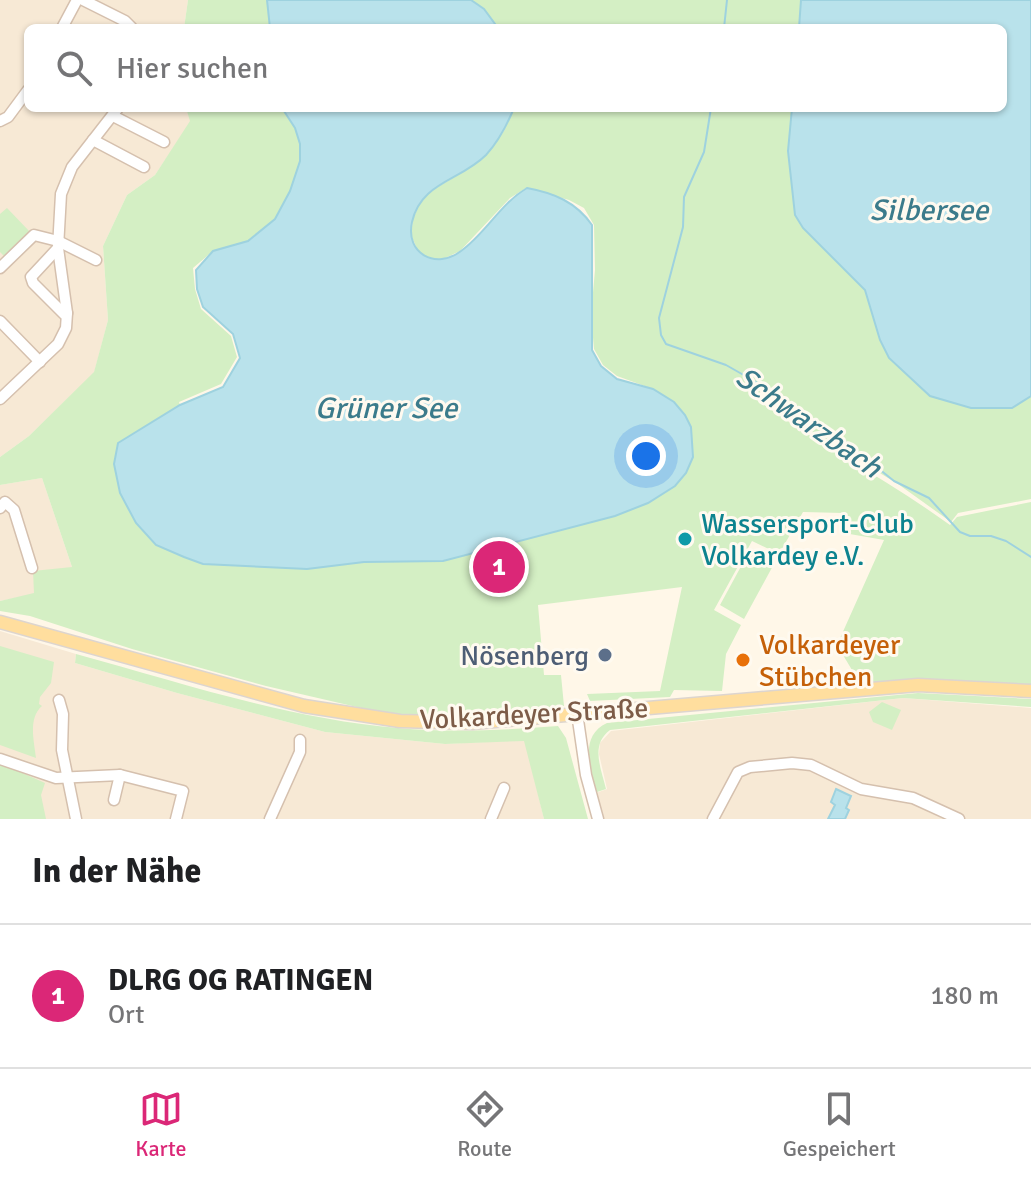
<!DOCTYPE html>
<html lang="de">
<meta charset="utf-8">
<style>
body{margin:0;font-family:Signika,sans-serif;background:#f6f6f6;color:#202124}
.you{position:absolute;left:646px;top:456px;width:28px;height:28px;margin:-20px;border:6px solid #fff;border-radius:50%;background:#1a73e8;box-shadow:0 0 0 12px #1a73e833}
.badge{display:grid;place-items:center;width:52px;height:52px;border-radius:50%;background:#db2777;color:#fff;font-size:26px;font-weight:700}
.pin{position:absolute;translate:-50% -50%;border:4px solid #fff;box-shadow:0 2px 8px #0006}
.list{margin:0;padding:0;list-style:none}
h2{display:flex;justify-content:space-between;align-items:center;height:104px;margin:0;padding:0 32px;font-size:34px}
h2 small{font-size:26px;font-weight:400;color:#757577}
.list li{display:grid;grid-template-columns:52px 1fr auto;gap:24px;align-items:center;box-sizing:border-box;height:144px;padding:0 32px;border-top:2px solid #e0e0e0}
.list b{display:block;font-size:30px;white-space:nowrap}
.list p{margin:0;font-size:26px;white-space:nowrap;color:#757577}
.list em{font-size:26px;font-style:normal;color:#757577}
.icon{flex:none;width:44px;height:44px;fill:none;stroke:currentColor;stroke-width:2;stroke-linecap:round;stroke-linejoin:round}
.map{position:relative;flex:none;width:1031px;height:819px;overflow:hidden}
.search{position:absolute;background:#fff;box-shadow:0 2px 6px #0004;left:24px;right:24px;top:24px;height:88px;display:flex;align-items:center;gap:20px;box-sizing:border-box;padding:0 28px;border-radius:12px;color:#757577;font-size:30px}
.sheet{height:248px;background:#fff}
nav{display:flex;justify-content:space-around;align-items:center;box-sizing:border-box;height:112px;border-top:2px solid #e0e0e0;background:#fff;font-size:22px;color:#757577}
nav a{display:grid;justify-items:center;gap:4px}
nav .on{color:#db2777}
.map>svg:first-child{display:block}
.residential{fill:#f7e9d5}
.green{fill:#d4efc4}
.water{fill:#b9e2eb;stroke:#9ed2df;stroke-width:2}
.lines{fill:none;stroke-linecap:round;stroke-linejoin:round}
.stream{stroke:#9ed2df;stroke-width:2}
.minor-casing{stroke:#d5c0ae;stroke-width:13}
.major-casing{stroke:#ddd5cf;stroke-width:15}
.minor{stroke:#fff;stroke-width:10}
.major{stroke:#ffde9e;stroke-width:12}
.culture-dot{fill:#0f9aa8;stroke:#fffaf0;stroke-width:3}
.service-dot{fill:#5c6f8a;stroke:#fffaf0;stroke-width:3}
.food-dot{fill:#e8710a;stroke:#fffaf0;stroke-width:3}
.labels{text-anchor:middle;stroke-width:6;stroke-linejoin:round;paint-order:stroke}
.culture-label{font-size:28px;fill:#0d838f;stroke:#fffaf0;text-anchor:start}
.food-label{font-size:28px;fill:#c56008;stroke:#fffaf0;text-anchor:start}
.service-label{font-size:28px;fill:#4e5e75;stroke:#fffaf0;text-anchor:end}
.street-label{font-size:28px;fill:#7d5c48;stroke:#fffaf0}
.water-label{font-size:30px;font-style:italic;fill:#3b7b8b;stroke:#fffaf0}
</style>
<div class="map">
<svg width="1031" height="819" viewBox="0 0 1031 819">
<rect width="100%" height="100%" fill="#fff7e8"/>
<g class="residential">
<polygon points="0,0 188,0 184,28 28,28 28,108 186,108 191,121 155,175 127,195 103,246 108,320 94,373 29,436 0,457"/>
<polygon points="42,478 72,567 34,594 0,601 0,485"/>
<polygon points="0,631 76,654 75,663 177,693 325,732 445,744 525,740 544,819 0,819"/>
<polygon points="903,698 1031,708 1031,819 603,819 596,793 607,789 599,754 600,743 611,731"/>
</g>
<g class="green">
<polygon points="188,0 267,0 270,28 184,28"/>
<polygon points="471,0 801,0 799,28 498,28 484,9"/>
<path d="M186,108H282L295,128L300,144V161L290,191L275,219L248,241L213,251L193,268L195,289L201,309L231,336L237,357L221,384L179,402L180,405L118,444L156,545L203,564L307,569L364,562L443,561L615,516L648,503L675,486L693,457L691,427L653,389L617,376L603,365L594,349L591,315L595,270L594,225L584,208L569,200L526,188L510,198L460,251L443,259H426L419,253L411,235L413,219L423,196L471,167L486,154L504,131L514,108H792L788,151L795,215L803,228L865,290L880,340L889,358L930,396L971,408H1012L1031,396V499L958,513L951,522L898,484L782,414L760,397L757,400C819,445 888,480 950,525L957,517L1031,502V687L861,685L837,645L884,540L844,533L843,513L803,512L779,554L752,541L714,610L741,625L726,654L722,691L674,690L670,697L590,701L587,694L660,691L682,587L538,605L544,675H561L564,706L487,715L387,714L266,686L132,649L30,616L0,611V601L34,593L33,571L72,567L42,478L0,485V457L29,436L94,372L108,320L103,246L127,195L155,175L190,121Z"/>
<polygon points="7,208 30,232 5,257 0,252 0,214"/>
<polygon points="751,548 775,562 744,619 720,605"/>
<path d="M0,646L54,662L51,683L40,697L39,704L42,706C28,718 34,740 36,758L0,745Z"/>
<path d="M76,654C182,683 289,719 398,728C451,733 505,730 558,726L566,738L588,819H544L524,741L445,744L325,732L177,693L75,663Z"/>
<path d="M918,693L1031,699V707L903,698L610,730C590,745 601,768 606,789L597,792C590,767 579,736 607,723Z"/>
<polygon points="882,702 901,710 892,730 873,722 869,712"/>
<polygon points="0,763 45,783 41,795 46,819 0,819"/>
</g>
<g class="water">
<polygon points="267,0 471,0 484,9 498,28 270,28"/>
<polygon points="801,0 1031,0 1031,396 1012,408 971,408 930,396 889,358 880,340 865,290 803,228 795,215 788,151 792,108 1003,108 1003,28 799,28"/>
<path d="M282,108H514C507,125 499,141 486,155C460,181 421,182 412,222C405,254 436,270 461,251C486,233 500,204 527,188C554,193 576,202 592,225V350L601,366L617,379L653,389L674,402L685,415L691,427L693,457L686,473L675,486L648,503L615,516L443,561L364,562L307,569L203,564L184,557L156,545L136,523L120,493L114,464L118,443L180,405L223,387L240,358L233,334L203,307L197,289L196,270L213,251L248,241L275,219L290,191L300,161V144L295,128Z"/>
<polygon points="836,789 851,796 846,808 849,810 845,819 828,819 835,805 831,802"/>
</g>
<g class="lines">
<g class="stream">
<polyline points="724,28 727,0"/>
<polyline points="711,108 704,152 684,197 683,227 659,318 661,335 666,344 726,365 763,386 789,407 838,436 894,481 929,498 960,532 970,536 991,536 1006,541 1031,557"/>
</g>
<defs>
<g id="minor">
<polyline points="83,0 125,21 132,28"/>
<polyline points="62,28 77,0"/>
<polyline points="113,116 164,142"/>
<polyline points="0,121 8,117 28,90"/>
<polyline points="93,140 144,167"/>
<polyline points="58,248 31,277 33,283 64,314 67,313"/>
<polyline points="0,268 34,235 58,241 96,260"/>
<polyline points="0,321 40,362"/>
<polyline points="0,399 58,344 66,328 67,313 58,248 61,194 72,167 118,108"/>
<polyline points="0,508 5,502 14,510 32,568"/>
<polyline points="59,700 63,714 62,750 76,819"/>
<polyline points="577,713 586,775 598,819"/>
<polyline points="0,759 56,778 120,775 183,791 176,819"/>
<polyline points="114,800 120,775"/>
<polyline points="270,819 300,752 300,740"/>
<polyline points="491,819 504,788"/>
<polyline points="713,819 738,772 750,767 792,763 811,765 861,789 913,798 959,819"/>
</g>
<polyline id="major" points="0,622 304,706 400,721 472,723 918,685 1031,691"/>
</defs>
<use href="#minor" class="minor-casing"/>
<use href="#major" class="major-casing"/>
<use href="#minor" class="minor"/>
<use href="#major" class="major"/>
</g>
<circle class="culture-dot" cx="685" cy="539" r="8"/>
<circle class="service-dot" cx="605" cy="655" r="8"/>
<circle class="food-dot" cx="743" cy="660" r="8"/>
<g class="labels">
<g class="culture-label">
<text x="701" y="533">Wassersport-Club<tspan x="701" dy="32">Volkardey e.V.</tspan></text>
</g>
<g class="food-label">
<text x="759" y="654">Volkardeyer<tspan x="759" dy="32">Stübchen</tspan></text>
</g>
<g class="service-label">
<text x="589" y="665">Nösenberg</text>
</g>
<g class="street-label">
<text transform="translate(534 713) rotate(-3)" y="10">Volkardeyer Straße</text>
</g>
<g class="water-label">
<text x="929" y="220">Silbersee</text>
<text x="386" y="418">Grüner See</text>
<text transform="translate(809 422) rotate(35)" y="10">Schwarzbach</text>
</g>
</g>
</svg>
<div class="you"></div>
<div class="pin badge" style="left:499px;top:567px">1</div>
<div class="search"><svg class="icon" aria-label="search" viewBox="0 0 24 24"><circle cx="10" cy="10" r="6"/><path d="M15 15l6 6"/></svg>Hier suchen</div>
</div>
<section class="sheet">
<h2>In der Nähe<small></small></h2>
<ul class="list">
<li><span class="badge">1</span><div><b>DLRG OG RATINGEN</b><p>Ort</p></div><em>180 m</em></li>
</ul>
</section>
<nav>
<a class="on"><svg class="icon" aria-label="map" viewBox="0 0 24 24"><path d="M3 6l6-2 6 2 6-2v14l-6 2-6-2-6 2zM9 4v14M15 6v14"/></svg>Karte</a>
<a><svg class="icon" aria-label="directions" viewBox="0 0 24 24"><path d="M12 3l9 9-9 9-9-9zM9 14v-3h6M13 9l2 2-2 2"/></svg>Route</a>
<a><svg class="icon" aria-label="saved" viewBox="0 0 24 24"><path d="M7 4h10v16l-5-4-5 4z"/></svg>Gespeichert</a>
</nav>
